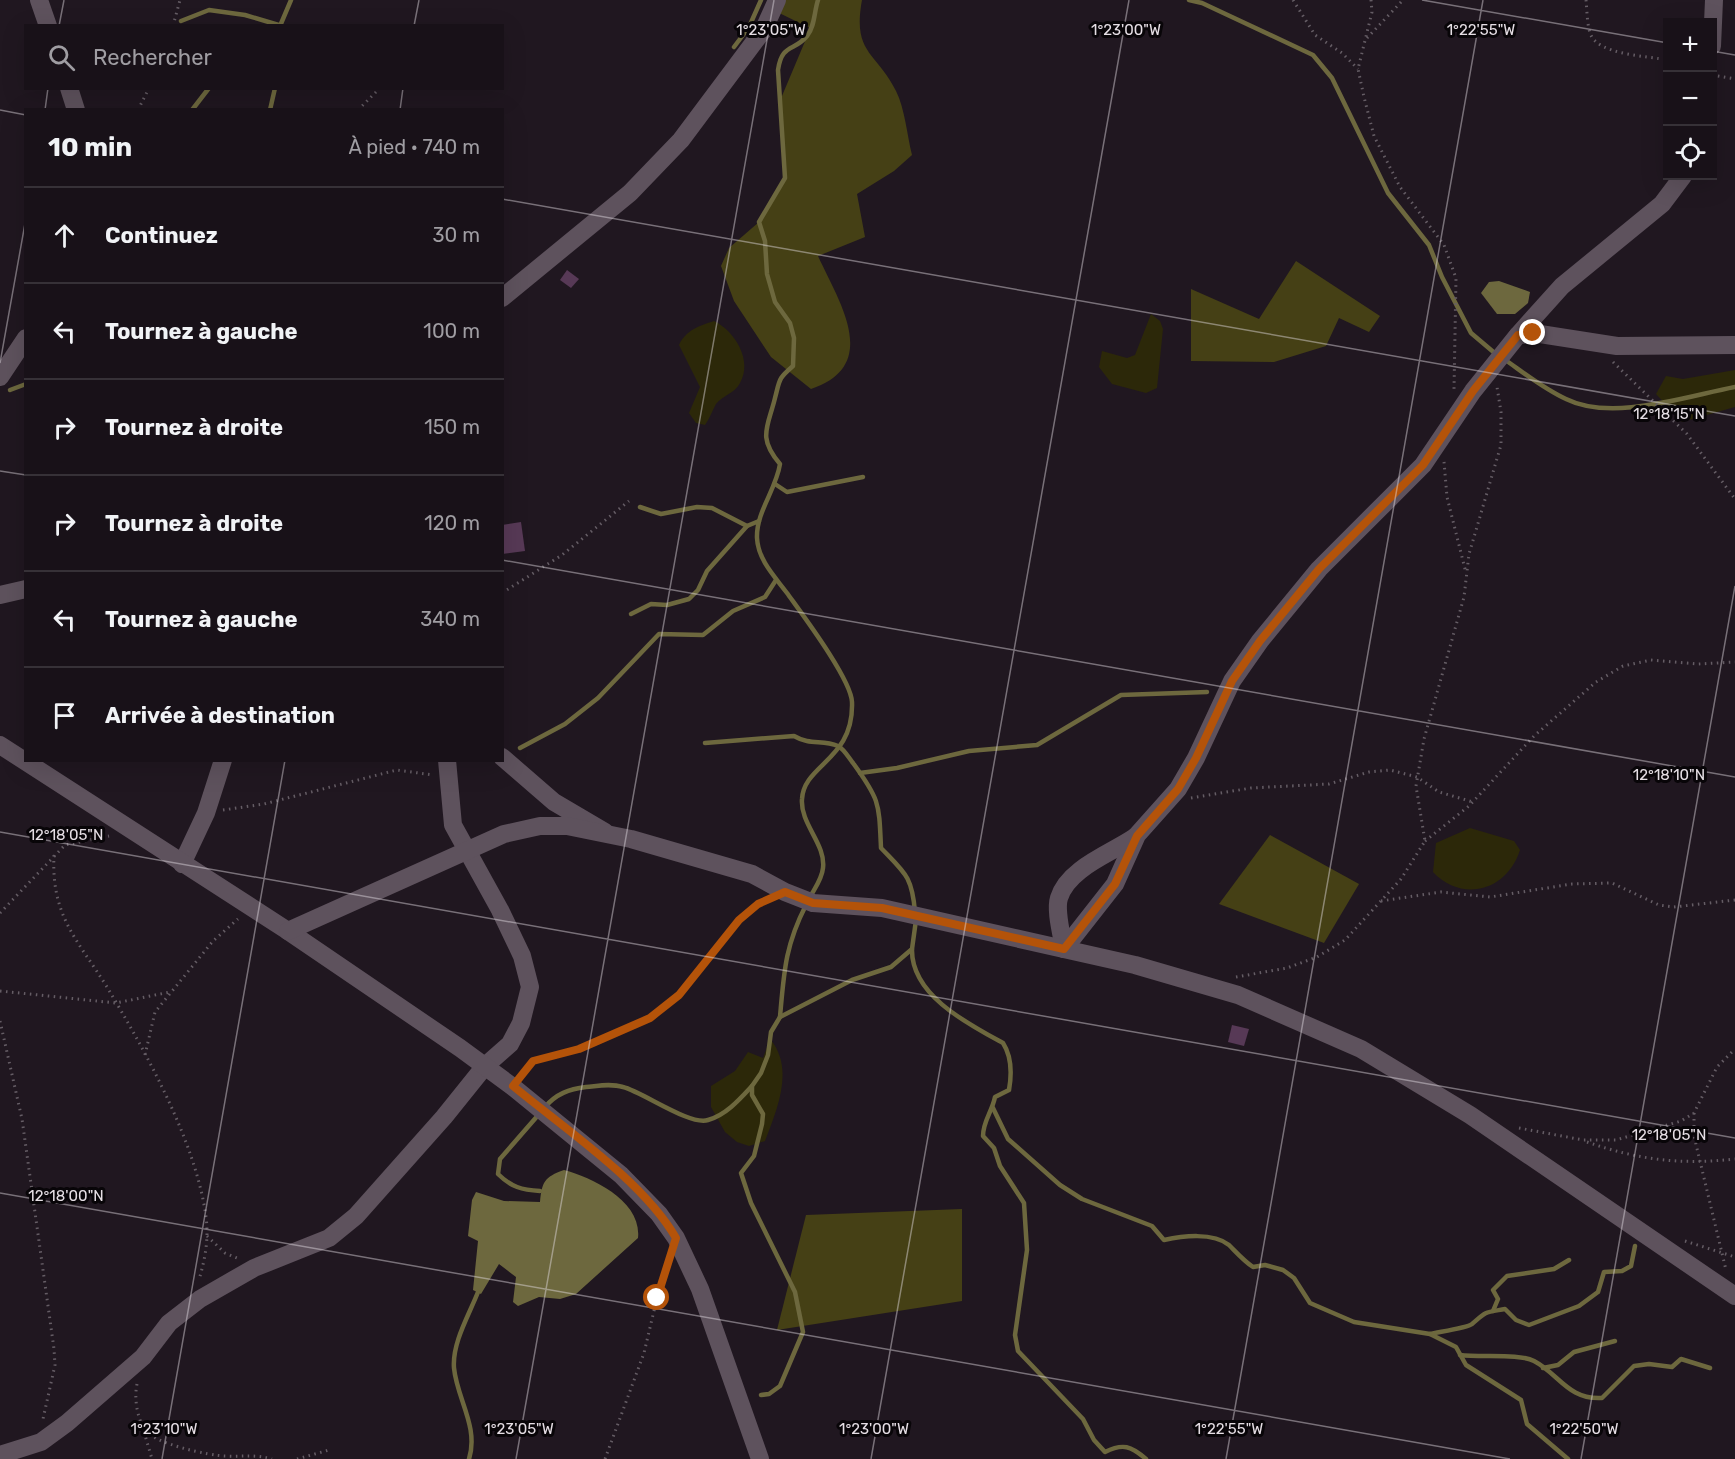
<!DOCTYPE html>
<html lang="fr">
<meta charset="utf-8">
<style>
body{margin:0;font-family:Rubik,sans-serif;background:#211a21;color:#f1f3f6}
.controls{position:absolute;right:18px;top:18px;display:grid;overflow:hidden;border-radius:0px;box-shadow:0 6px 24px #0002}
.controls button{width:54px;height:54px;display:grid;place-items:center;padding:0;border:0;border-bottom:2px solid #363137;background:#181118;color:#f1f3f6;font:30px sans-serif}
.stop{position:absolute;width:18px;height:18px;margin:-14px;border:4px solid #b45309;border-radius:50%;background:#fff}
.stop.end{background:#b45309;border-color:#fff;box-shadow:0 2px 6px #0008}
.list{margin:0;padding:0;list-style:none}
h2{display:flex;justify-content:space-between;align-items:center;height:78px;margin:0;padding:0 24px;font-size:26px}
h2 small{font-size:20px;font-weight:400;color:#9f9da2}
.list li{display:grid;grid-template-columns:39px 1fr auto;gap:18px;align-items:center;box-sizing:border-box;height:96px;padding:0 24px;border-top:2px solid #363137}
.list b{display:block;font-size:22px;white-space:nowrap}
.list em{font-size:20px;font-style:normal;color:#9f9da2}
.icon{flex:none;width:33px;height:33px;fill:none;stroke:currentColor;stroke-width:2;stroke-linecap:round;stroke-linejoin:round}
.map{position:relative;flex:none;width:1735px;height:1459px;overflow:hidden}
.search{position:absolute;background:#181118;box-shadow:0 6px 24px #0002;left:24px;top:24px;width:480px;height:66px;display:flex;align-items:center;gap:15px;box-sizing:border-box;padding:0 21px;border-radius:0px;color:#9f9da2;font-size:22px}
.panel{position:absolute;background:#181118;box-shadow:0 6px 24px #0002;left:24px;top:108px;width:480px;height:654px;border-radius:0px}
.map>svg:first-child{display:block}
.green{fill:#2c2809}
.forest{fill:#454015}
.water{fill:#6d683e}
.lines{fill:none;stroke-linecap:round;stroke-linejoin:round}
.stream{stroke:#6d683e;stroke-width:4.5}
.building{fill:#573956}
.path{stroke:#655d65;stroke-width:3;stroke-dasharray:1.5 4.5;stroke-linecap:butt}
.street{stroke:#5e525d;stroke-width:18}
.secondary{stroke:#5e525d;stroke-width:18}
.route{stroke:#b45309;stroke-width:8}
.ticks{fill:none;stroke:#e5dee4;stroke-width:1.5;stroke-opacity:0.45}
.ticks-label{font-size:15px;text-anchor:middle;fill:#e5dee4;stroke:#080508;stroke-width:6;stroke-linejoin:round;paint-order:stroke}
</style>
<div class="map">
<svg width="1735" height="1459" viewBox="0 0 1735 1459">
<rect width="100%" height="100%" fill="#201720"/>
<g class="green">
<polygon points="1151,314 1160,321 1163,329 1157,388 1146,393 1112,384 1099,367 1102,351 1127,358 1135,355"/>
<path d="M714,321C735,331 753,361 740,383C735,393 722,396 716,404C712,411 710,418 705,425L696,423L689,413L700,387L679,345C686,330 699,326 714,321Z"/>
<polygon points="1735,370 1735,407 1682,422 1656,394 1666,376 1683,379"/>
<path d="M1470,828L1514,841L1520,850C1507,891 1462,903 1433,872L1436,843Z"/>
<path d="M770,1039C795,1068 777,1110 765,1141L749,1146L737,1142L725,1132L711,1107V1086L735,1071L748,1052L763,1058Z"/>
</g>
<g class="forest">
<path d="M777,0H862C852,54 877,52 896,91C905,109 907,135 912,155L894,171L857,194L865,237L818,256C839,302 882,365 811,389L771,357L734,301L721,266L729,248L759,222L785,178L779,103L806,39L812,29L773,10Z"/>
<polygon points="1296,261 1380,316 1369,332 1339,318 1326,346 1274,362 1191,361 1191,289 1259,319"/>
<polygon points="1270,835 1359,884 1324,943 1219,904"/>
<polygon points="962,1209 962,1301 777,1330 806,1215"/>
</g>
<g class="water">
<polygon points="1499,281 1530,292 1528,303 1515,314 1497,314 1481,293 1489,282"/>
<path d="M564,1170C593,1178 642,1201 638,1238L576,1294L560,1299L539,1297L518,1306L513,1302L516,1277L499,1264L481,1294L473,1290L478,1241L468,1236L472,1200L476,1192L504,1201L540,1202C542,1182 544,1177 564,1170Z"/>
</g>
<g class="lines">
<g class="stream">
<polyline points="1189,0 1202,3 1313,55 1332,78 1388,193 1429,245 1442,277 1471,333 1497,355"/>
<polyline points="181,21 209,10 245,15 282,26"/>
<polyline points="280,26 291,0"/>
<polyline points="734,47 749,27 761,0"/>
<polyline points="192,110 209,88"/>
<polyline points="270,110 275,88"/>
<path d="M1504,359C1524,373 1544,389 1566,399C1612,422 1687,396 1735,387"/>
<polyline points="10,390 26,384"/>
<polyline points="775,484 787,492 863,477"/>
<polyline points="640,507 661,514 697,507 712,508 747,526"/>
<polyline points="631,614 651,604 667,605 689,599 698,590 707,571 747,526 759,521"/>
<path d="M705,743L794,736C811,746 822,739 838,746C844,749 849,758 853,763C880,800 879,803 881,848C905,873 912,876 915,912"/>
<polyline points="520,748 565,724 598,698 659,634 703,635 733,611 765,597 776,580"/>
<polyline points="860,773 897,768 969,751 1037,745 1121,695 1207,692"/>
<path d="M810,897C815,888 822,879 823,868C826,844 800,824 802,799C804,764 854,760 852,702C851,679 802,614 787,593C775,577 758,560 757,538C756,512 776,490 780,464C757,437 768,427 775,398C780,379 778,379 793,366L794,338L790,323L775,302L767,274L765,241L759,222L785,178L778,70C782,43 794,52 807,36C815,26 814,12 818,0"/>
<path d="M912,949C911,995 968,1024 1003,1043C1012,1057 1012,1073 1009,1090L995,1097C992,1112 983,1121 983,1136L994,1148L1000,1166L1024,1203L1027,1250L1015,1335L1018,1351L1083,1419L1094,1440L1105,1452C1123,1443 1131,1446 1146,1459"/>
<path d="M780,1017C784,972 785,946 806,905"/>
<path d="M545,1107C556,1094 569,1089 586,1087C598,1086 610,1083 623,1087C643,1092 690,1126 708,1120C726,1115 740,1099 752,1086"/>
<path d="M993,1108L1008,1139L1060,1185L1082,1199L1152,1226L1164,1240C1182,1236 1213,1232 1229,1245C1237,1253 1244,1261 1253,1267L1265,1265L1283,1270L1294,1278L1310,1303L1354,1322L1430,1334L1456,1347L1466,1365L1521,1400L1527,1424L1568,1459"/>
<path d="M540,1113L500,1159L498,1174C511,1187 522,1190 540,1191"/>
<polyline points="1493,1311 1498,1299 1493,1290 1507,1276 1554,1269 1569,1260"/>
<path d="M1430,1334C1438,1332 1467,1328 1472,1324C1487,1311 1483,1313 1505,1309L1516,1320L1529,1325L1579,1306L1598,1292L1604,1272L1622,1271L1631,1266L1635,1246"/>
<path d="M1460,1355C1480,1358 1519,1353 1534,1361C1559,1374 1568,1400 1602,1398L1634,1366L1649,1364L1672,1367L1681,1359L1710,1368"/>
<polyline points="1543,1368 1558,1365 1574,1352 1615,1341"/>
<polyline points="761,1395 769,1394 780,1386 803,1332 795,1292 751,1203 741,1173 754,1156 762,1124 763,1114 752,1095 752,1086 761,1073 768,1055 771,1032 780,1017 852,980 891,967 912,949 916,920"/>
<path d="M469,1459C479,1427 457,1399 454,1368C452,1343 469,1315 478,1292"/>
</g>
</g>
<g class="building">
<polygon points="567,270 579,279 571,288 560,280"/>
<polygon points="521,522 525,551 502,554 502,525"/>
<polygon points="1232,1025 1249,1029 1244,1046 1228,1042"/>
</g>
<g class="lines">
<g class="path">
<polyline points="1293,0 1315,35 1342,53 1358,69"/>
<polyline points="1371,0 1372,12 1358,69 1364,97 1374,136 1400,187 1444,245 1456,278 1454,389"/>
<path d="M1586,0C1587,10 1587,23 1590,33C1597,55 1647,56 1668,60"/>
<polyline points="173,26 180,0"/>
<polyline points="1367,38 1403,0"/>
<polyline points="1712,75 1735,79"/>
<polyline points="138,110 149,88"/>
<polyline points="358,110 380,88"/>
<polyline points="1613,362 1687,434 1735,499"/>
<polyline points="1444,462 1447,497 1466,573"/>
<polyline points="502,593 562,555 629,501"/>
<polyline points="1191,798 1251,788 1329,784 1369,772 1390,770 1417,777 1439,792 1473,802"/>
<polyline points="223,810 264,804 397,770 433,775"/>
<polyline points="1425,841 1469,806 1534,736 1596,682 1623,666 1651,660 1698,664 1735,662"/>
<path d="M54,855C51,916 77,939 107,987C146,1052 196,1142 206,1217C209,1239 205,1259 199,1280"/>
<polyline points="1381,901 1441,892 1490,897 1572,884 1612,883 1659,905 1674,907 1735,900"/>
<polyline points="0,913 65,845 109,836"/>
<polyline points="1236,977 1287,968 1317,957 1345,940 1401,879 1425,841 1416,786 1424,739 1464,597 1469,554 1501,445 1501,412 1497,387"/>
<polyline points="0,991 116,1003 170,992"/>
<polyline points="0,1021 22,1119 54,1349 55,1365 43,1419"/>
<polyline points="145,1055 155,1012 213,941 238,919"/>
<polyline points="521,1076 533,1061 579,1049 650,1018 679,995 739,920 766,900"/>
<polyline points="1694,1113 1694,1136 1726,1270"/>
<polyline points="1519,1128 1583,1140 1616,1140 1681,1121 1694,1113 1717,1067 1735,1049"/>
<path d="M1587,1142C1639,1160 1680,1165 1735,1159"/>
<polyline points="207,1236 225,1253 237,1258"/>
<polyline points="1685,1241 1735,1257"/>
<path d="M137,1384C134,1398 137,1416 144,1429C151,1443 210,1456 226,1456C242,1457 256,1454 272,1459"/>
<polyline points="144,1432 152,1459"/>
<polyline points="297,1459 329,1450"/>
<polyline points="605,1459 644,1353 657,1298 669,1261"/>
</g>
<g class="street">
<polyline points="39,0 48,26"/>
<polyline points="1712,46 1714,0"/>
<polyline points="69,88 76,110"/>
<polyline points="502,298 630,193 681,140 764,29 777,0"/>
<polyline points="1518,335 1540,334 1617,346 1735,345"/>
<polyline points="0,377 26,338"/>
<polyline points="0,595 26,589"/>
<polyline points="502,757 554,802 605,832"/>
<polyline points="182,864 206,813 223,760"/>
<polyline points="1064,949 1115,884 1137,835 1178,789 1196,758 1232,681 1260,641 1319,569 1423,465 1473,391 1518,335 1562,286 1662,204 1683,176"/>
<path d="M1064,949C1062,935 1055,911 1059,898C1068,868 1112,853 1135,837"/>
<polyline points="0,1455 41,1442 67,1423 143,1357 169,1323 200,1299 254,1268 329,1238 356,1216 444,1117 485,1066 510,1044 521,1023 530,987 522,956 500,910 453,825 447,760"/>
</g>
<g class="secondary">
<polyline points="0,745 288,931 460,1048 513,1087 621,1175 659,1214 676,1238 700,1289 760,1459"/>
<polyline points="288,931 504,834 540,826 567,826 631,839 752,874 785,892 813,903 882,908 1135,965 1238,995 1361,1049 1470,1115 1735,1296"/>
</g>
</g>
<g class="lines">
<path class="route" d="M657,1298L676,1238C643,1181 565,1129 513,1086L533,1061L579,1049L650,1018L679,995L739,920L758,904L785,892L813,903L882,908L1064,949L1115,884L1137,836L1178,789L1196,758L1232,681L1260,641L1319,569L1423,465L1473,391L1518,335L1533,333"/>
</g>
<path class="ticks" d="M1422,0L1668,43M59,26L64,0M414,26L419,0M1712,51L1735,55M0,110L26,115M45,110L48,88M400,110L403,88M502,199L1735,416M0,363L26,218M0,471L26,475M502,560L1735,777M0,832L1735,1138M0,1193L1510,1459M162,1459L285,760M516,1459L774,0M871,1459L1129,0M1226,1459L1483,0M1581,1459L1735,586"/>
<g class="ticks-label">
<text x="771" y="35">1°23'05"W</text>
<text x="1126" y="35">1°23'00"W</text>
<text x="1481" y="35">1°22'55"W</text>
<text x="1669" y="419">12°18'15"N</text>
<text x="1669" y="780">12°18'10"N</text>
<text x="66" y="840">12°18'05"N</text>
<text x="1669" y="1140">12°18'05"N</text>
<text x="66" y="1201">12°18'00"N</text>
<text x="164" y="1434">1°23'10"W</text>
<text x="519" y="1434">1°23'05"W</text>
<text x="874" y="1434">1°23'00"W</text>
<text x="1229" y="1434">1°22'55"W</text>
<text x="1584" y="1434">1°22'50"W</text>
</g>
</svg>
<div class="controls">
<button>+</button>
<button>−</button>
<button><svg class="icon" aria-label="locate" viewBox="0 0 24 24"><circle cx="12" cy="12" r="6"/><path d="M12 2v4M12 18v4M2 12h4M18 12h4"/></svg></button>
</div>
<div class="stop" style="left:657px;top:1298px"></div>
<div class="stop end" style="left:1533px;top:333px"></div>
<div class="search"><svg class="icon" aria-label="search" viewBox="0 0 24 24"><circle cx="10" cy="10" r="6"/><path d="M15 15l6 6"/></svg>Rechercher</div>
<section class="panel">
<h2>10 min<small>À pied · 740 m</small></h2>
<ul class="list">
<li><svg class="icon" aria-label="ahead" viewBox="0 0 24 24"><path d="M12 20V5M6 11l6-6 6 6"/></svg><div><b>Continuez</b></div><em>30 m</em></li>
<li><svg class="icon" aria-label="left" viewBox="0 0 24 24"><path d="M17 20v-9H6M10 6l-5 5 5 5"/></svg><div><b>Tournez à gauche</b></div><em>100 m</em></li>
<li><svg class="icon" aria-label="right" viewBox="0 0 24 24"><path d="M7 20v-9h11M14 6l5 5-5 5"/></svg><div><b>Tournez à droite</b></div><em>150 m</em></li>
<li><svg class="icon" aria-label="right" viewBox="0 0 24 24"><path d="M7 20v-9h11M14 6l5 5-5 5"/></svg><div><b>Tournez à droite</b></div><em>120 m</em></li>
<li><svg class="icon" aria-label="left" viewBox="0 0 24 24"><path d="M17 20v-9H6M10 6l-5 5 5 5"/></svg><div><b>Tournez à gauche</b></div><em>340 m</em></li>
<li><svg class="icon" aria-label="arrive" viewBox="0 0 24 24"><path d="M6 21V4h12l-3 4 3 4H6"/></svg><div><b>Arrivée à destination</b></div></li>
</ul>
</section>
</div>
